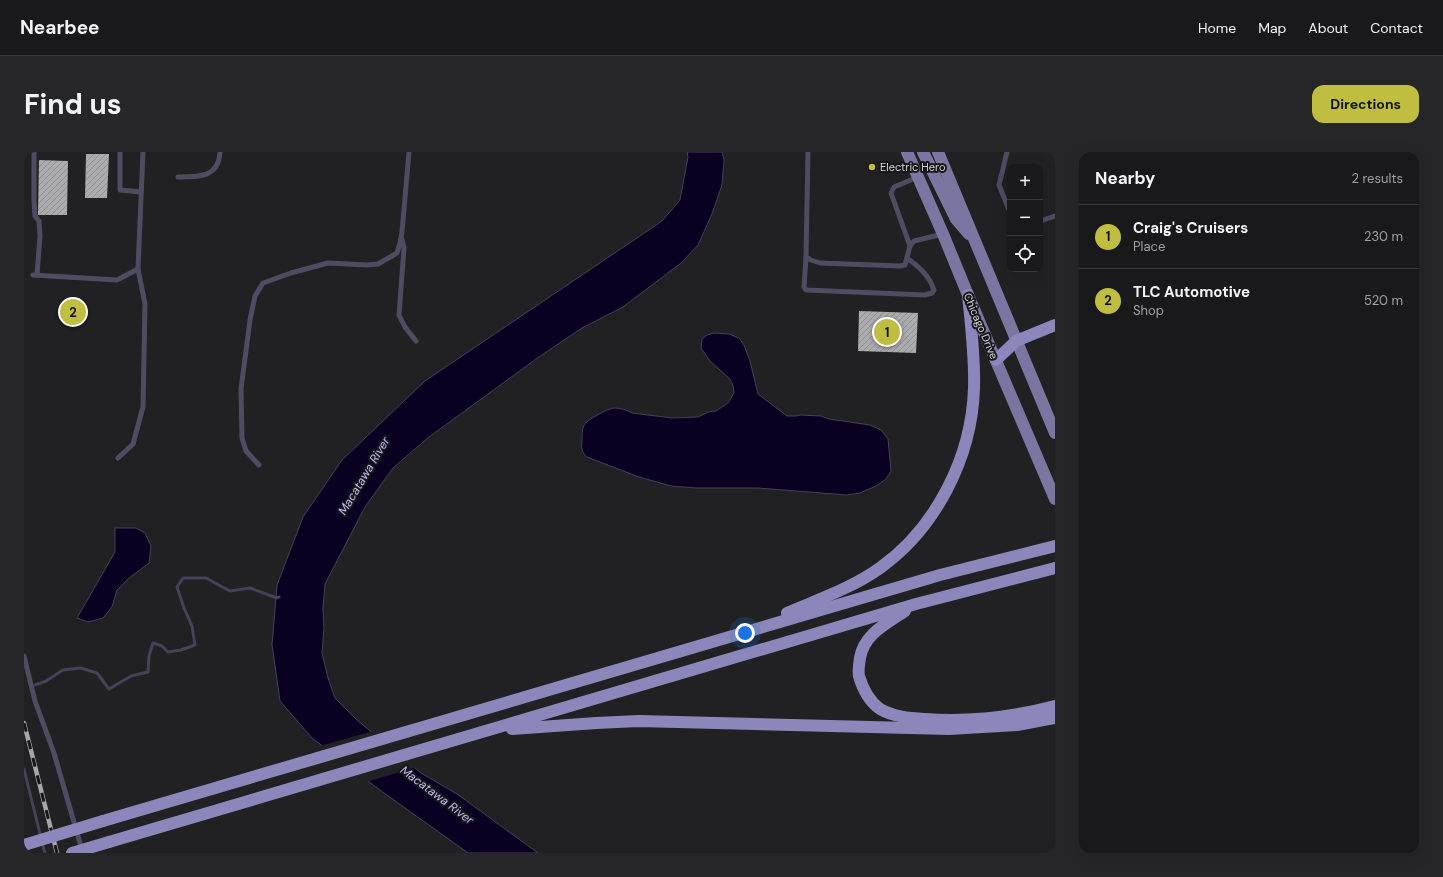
<!DOCTYPE html>
<meta charset="utf-8">
<style>
body{margin:0;font-family:"DM Sans",sans-serif;background:#262527;color:#f1f3f6}
.controls{position:absolute;right:12px;top:12px;display:grid;overflow:hidden;border-radius:8px;box-shadow:0 4px 16px #0002}
.controls button{width:36px;height:36px;display:grid;place-items:center;padding:0;border:0;border-bottom:1px solid #373739;background:#19181a;color:#f1f3f6;font:20px sans-serif}
.you{position:absolute;left:721px;top:481px;width:14px;height:14px;margin:-10px;border:3px solid #fff;border-radius:50%;background:#1a73e8;box-shadow:0 0 0 6px #1a73e833}
.badge{display:grid;place-items:center;width:26px;height:26px;border-radius:50%;background:#bfbe41;color:#111;font-size:13px;font-weight:700}
.pin{position:absolute;translate:-50% -50%;border:2px solid #fff;box-shadow:0 1px 4px #0006}
.list{margin:0;padding:0;list-style:none}
h2{display:flex;justify-content:space-between;align-items:center;height:52px;margin:0;padding:0 16px;font-size:17px}
h2 small{font-size:13px;font-weight:400;color:#9fa0a2}
.list li{display:grid;grid-template-columns:26px 1fr auto;gap:12px;align-items:center;box-sizing:border-box;height:64px;padding:0 16px;border-top:1px solid #373739}
.list b{display:block;font-size:15px;white-space:nowrap}
.list p{margin:0;font-size:13px;white-space:nowrap;color:#9fa0a2}
.list em{font-size:13px;font-style:normal;color:#9fa0a2}
.icon{flex:none;width:22px;height:22px;fill:none;stroke:currentColor;stroke-width:2;stroke-linecap:round;stroke-linejoin:round}
.map{position:relative;flex:none;width:1031px;height:701px;overflow:hidden;border-radius:12px}
header{display:flex;align-items:center;gap:24px;box-sizing:border-box;height:56px;padding:0 20px;background:#19181a;border-bottom:1px solid #373739}
header strong{font-size:19px}
nav{display:flex;gap:22px;margin-inline-start:auto;font-size:14px}
.intro{display:flex;align-items:center;justify-content:space-between;box-sizing:border-box;height:96px;padding:0 24px}
h1{margin:0;font-size:28px}
.button{padding:10px 18px;border-radius:12px;background:#bfbe41;color:#111;font-size:14px;font-weight:700}
main{display:flex;gap:24px;padding:0 24px}
aside{flex:1;background:#19181a;border-radius:12px;box-shadow:0 4px 16px #0002}
.map>svg:first-child{display:block}
.water{fill:#090022;stroke:#464058}
.pier{fill:#212023}
.lines{fill:none;stroke-linecap:round;stroke-linejoin:round}
.stream{stroke:#464058;stroke-width:3}
.building{fill:url(#building-hatch)}
.lane{stroke:#4e4c61;stroke-width:5}
.primary{stroke:#7b76a1;stroke-width:12}
.highway{stroke:#8c87ba;stroke-width:12}
.rail-casing{stroke:#a6a5a8;stroke-width:4.5}
.rail{stroke:#17171a;stroke-width:3;stroke-dasharray:9;stroke-linecap:butt}
.highway-bridge{stroke:#8c87ba;stroke-width:12}
.poi-dot{fill:#bfbe41;stroke:#17171a;stroke-width:1.5}
.labels{text-anchor:middle;stroke-width:4;stroke-linejoin:round;paint-order:stroke}
.poi-label{font-size:11px;fill:#d5d5d7;stroke:#17171a;text-anchor:start}
.street-label{font-size:11px;fill:#d5d5d7;stroke:#17171a}
.water-label{font-size:12px;font-style:italic;fill:#c3bdf9;stroke:#17171a}
</style>
<header>
<strong>Nearbee</strong>
<nav><a>Home</a><a>Map</a><a>About</a><a>Contact</a></nav>
</header>
<div class="intro"><h1>Find us</h1><a class="button">Directions</a></div>
<main>
<div class="map">
<svg width="1031" height="701" viewBox="0 0 1031 701">
<defs>
<pattern id="building-hatch" width="6" height="6" patternUnits="userSpaceOnUse"><rect width="6" height="6" fill="#acacaf"/><path d="M-1 1l2-2M0 6l6-6M5 7l2-2" fill="none" stroke="#919193"/></pattern>
</defs>
<rect width="100%" height="100%" fill="#212023"/>
<g class="water">
<polygon points="663,0 698,0 700,8 698,33 688,62 674,93 657,111 599,155 558,176 512,207 405,285 369,316 341,355 301,432 299,456 300,476 298,501 304,526 311,546 333,568 397,621 433,642 514,701 444,701 353,636 288,586 256,549 248,493 253,433 279,365 318,308 401,229 638,69 656,48 664,5"/>
<path d="M690,181L705,182L715,186L720,193L726,209L734,242L763,264H772L776,263L797,264L805,267L846,273L857,278L864,287L867,319L862,327L852,334L836,341L823,343L734,336H672L647,334L615,325L563,305C558,301 557,296 558,289C558,284 558,277 560,273C564,267 583,257 590,256C596,256 603,258 608,261L648,266L674,265L684,260L692,259L704,251L710,241L709,233L705,226L686,209L677,196L678,187L683,183Z"/>
<polygon points="91,376 112,376 121,381 127,394 125,411 105,426 93,438 88,455 79,466 64,470 53,466 91,400"/>
</g>
<polygon class="pier" points="349,579 393,615 342,630 296,594"/>
<g class="lines">
<g class="stream">
<polyline points="11,533 22,529 39,518 57,516 73,521 85,537 107,524 124,520 125,504 129,491 138,494 144,500 157,498 171,493 168,474 160,456 153,435 159,426 182,426 206,439 226,436 253,446 255,445"/>
<polyline points="0,617 17,686"/>
<polyline points="18,691 21,701"/>
</g>
</g>
<g class="building">
<polygon points="62,2 85,2 83,46 61,46"/>
<polygon points="15,8 44,9 43,63 14,63"/>
<polygon points="835,159 894,161 892,201 834,199"/>
</g>
<g class="lines">
<g class="lane">
<polyline points="10,0 10,48 11,64 15,69 16,84 13,123"/>
<polyline points="96,0 96,38 117,40"/>
<polyline points="784,0 782,105 787,108 796,111 876,114 881,113 886,94 890,89 919,82"/>
<polyline points="983,0 975,33 986,60"/>
<path d="M154,25C174,25 195,26 196,0"/>
<polyline points="1016,69 1031,64"/>
<polyline points="378,87 380,96 375,163 381,175 392,189"/>
<polyline points="886,94 867,41 870,35 894,25"/>
<path d="M782,105L780,135L782,138L901,143L908,141L910,138C905,123 895,115 883,106"/>
<polyline points="9,123 93,128 114,117"/>
<polyline points="94,306 109,292 119,255 121,152 114,117 119,0"/>
<polyline points="235,313 222,299 218,286 217,237 226,168 231,144 239,131 267,121 304,111 343,113 354,112 373,101 376,91 378,80 385,0"/>
<polyline points="0,504 11,549 30,601 58,698"/>
</g>
<g class="primary">
<polyline points="883,0 919,82 944,143 1031,347"/>
<polyline points="899,0 932,67 945,82"/>
<polyline points="914,0 1031,281"/>
</g>
<g class="highway">
<polyline points="972,208 992,189 1031,173"/>
<path d="M881,459C862,472 840,482 836,506C835,512 834,519 835,524C839,538 845,549 856,557C870,565 886,566 901,567C944,570 989,565 1031,554"/>
<path d="M763,461C795,447 828,436 856,416C912,376 948,305 950,236C951,205 947,174 944,143"/>
<polyline points="488,577 572,571 615,569 925,577 993,573 1031,566"/>
<polyline points="79,669 916,423 1031,394"/>
<polyline points="85,690 892,452 1031,416"/>
</g>
<defs>
<polyline id="rail" points="0,571 33,701"/>
</defs>
<use href="#rail" class="rail-casing"/>
<use href="#rail" class="rail"/>
<g class="highway-bridge">
<polyline points="0,693 79,669"/>
<polyline points="48,701 85,690"/>
</g>
</g>
<circle class="poi-dot" cx="848" cy="15" r="4"/>
<g class="labels">
<g class="poi-label">
<text x="856" y="19">Electric Hero</text>
</g>
<g class="street-label">
<text transform="translate(957 174) rotate(67)" y="4">Chicago Drive</text>
</g>
<g class="water-label">
<text transform="translate(340 324) rotate(-59)" y="4">Macatawa River</text>
<text transform="translate(413 643) rotate(37)" y="4">Macatawa River</text>
</g>
</g>
</svg>
<div class="controls">
<button>+</button>
<button>−</button>
<button><svg class="icon" aria-label="locate" viewBox="0 0 24 24"><circle cx="12" cy="12" r="6"/><path d="M12 2v4M12 18v4M2 12h4M18 12h4"/></svg></button>
</div>
<div class="you"></div>
<div class="pin badge" style="left:863px;top:180px">1</div>
<div class="pin badge" style="left:49px;top:160px">2</div>
</div>
<aside>
<h2>Nearby<small>2 results</small></h2>
<ul class="list">
<li><span class="badge">1</span><div><b>Craig's Cruisers</b><p>Place</p></div><em>230 m</em></li>
<li><span class="badge">2</span><div><b>TLC Automotive</b><p>Shop</p></div><em>520 m</em></li>
</ul>
</aside>
</main>
